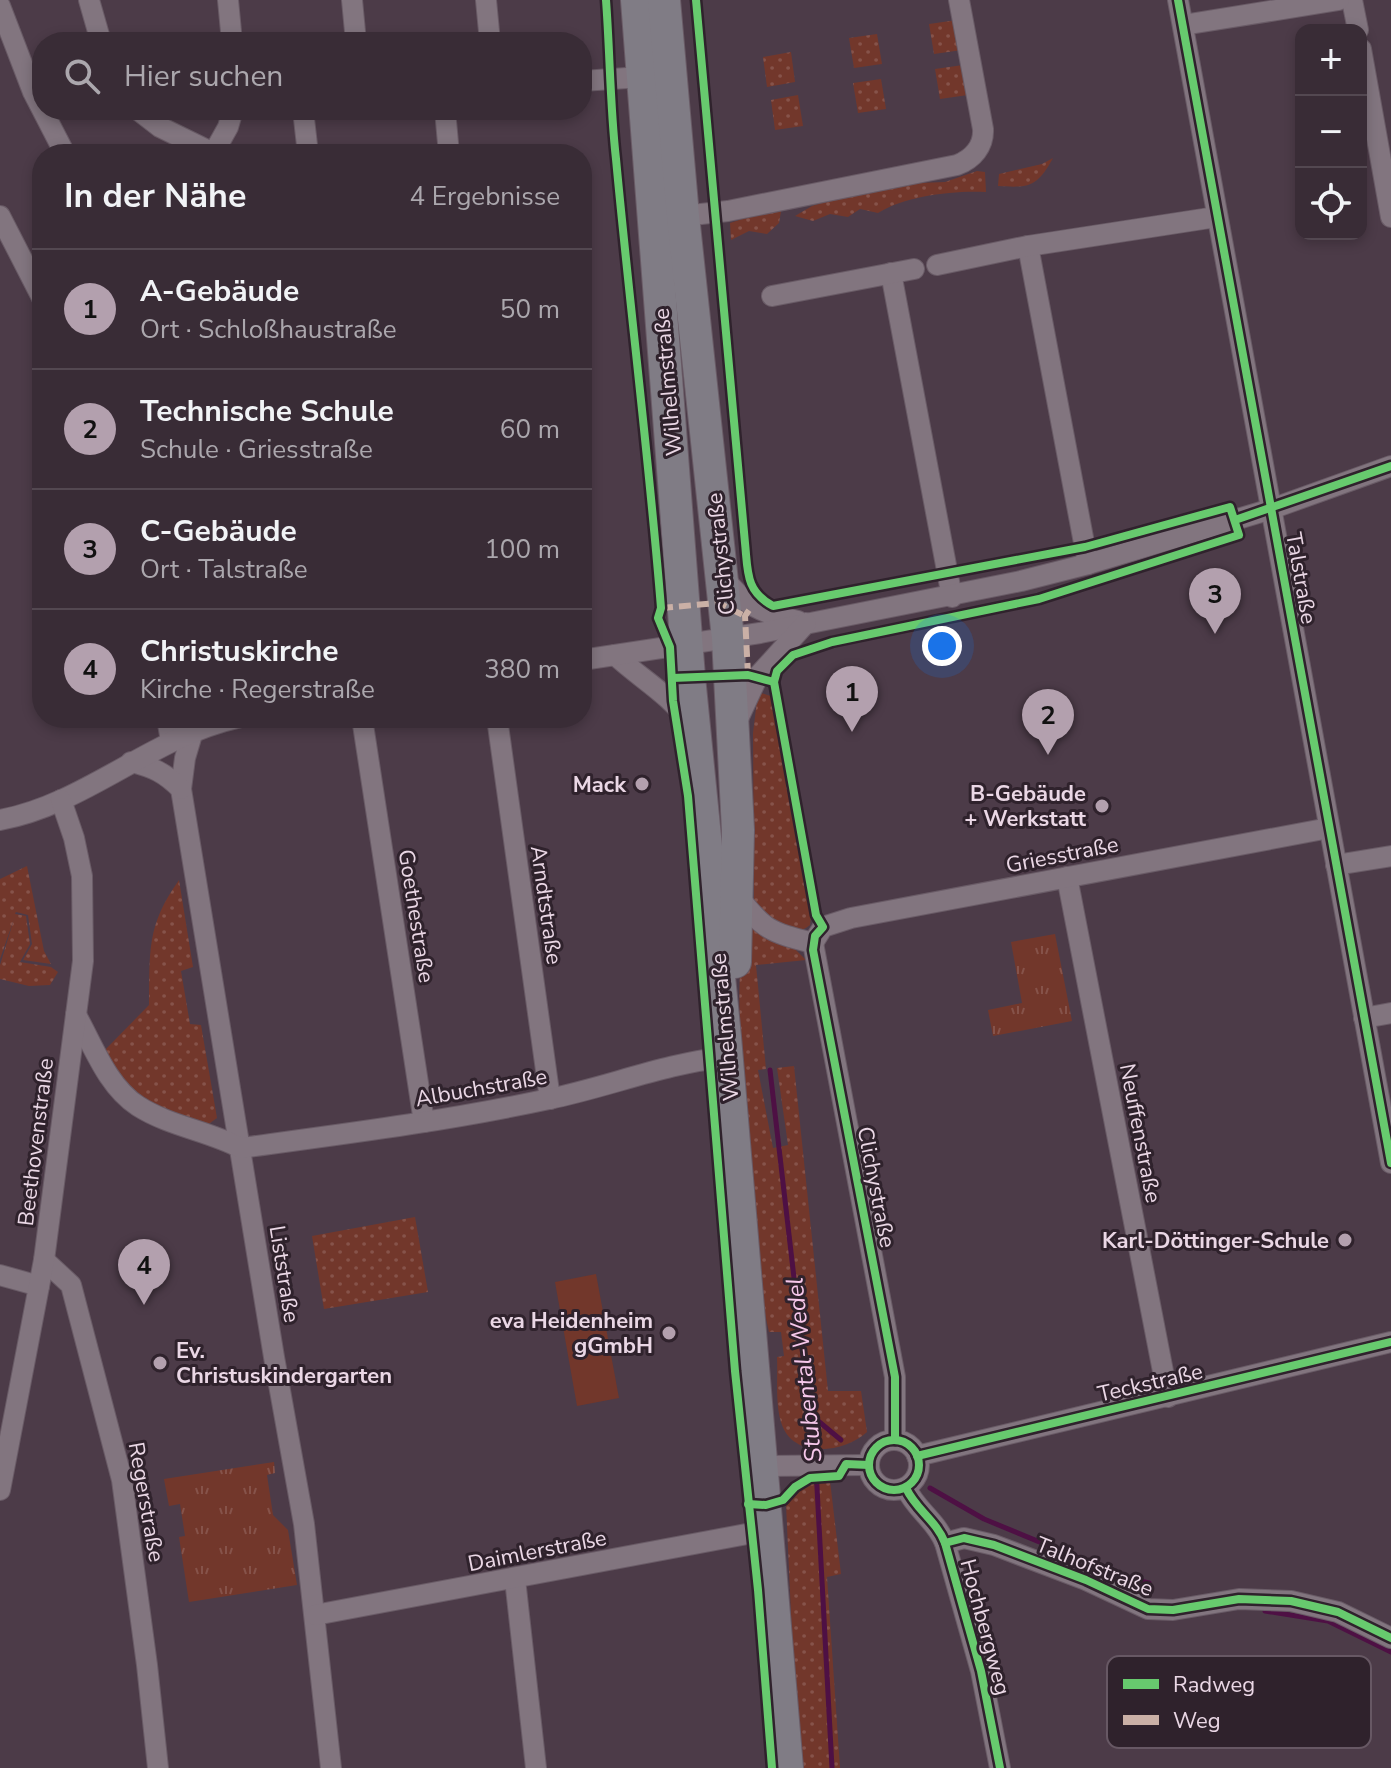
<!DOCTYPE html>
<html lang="de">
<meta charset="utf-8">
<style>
body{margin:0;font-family:"Nunito Sans",sans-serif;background:#443842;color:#f1f3f6}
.controls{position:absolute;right:24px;top:24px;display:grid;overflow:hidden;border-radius:16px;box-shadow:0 4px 12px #0003}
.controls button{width:72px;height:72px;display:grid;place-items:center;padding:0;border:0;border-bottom:2px solid #534851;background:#392c36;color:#f1f3f6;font:40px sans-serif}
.you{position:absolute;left:942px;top:646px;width:28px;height:28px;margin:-20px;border:6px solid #fff;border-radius:50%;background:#1a73e8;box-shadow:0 0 0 12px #1a73e833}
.badge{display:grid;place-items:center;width:52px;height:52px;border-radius:50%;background:#b3a0ae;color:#111;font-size:26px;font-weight:700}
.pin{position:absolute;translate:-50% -66px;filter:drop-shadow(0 2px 4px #0008)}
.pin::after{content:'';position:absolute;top:42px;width:28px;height:24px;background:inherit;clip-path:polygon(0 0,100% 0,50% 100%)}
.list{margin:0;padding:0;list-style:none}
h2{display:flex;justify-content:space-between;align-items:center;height:104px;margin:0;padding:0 32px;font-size:34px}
h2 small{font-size:26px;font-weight:400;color:#aba7ad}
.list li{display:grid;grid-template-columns:52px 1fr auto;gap:24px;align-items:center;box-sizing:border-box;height:120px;padding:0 32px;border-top:2px solid #534851}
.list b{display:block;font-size:30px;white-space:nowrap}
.list p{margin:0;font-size:26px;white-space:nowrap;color:#aba7ad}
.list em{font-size:26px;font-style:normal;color:#aba7ad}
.icon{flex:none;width:44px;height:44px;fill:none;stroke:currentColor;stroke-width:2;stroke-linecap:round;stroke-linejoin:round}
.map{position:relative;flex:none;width:1391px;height:1768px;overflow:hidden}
.search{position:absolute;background:#392c36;box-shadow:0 4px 12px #0003;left:32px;top:32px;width:560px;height:88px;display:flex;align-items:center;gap:20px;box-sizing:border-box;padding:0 28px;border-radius:32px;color:#aba7ad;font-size:30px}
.panel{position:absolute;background:#392c36;box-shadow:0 4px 12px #0003;left:32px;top:144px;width:560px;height:584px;border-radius:32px}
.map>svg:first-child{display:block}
.grass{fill:url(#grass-dots)}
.park{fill:url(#park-tufts)}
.pitch{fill:#72372b}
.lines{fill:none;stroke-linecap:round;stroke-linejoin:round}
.stream{stroke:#4e1044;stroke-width:5}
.minor-casing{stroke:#695b66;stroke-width:22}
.primary-casing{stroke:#695b66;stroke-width:34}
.minor{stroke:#82757f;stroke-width:20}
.primary{stroke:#807c85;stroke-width:32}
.quiet{stroke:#cab0a6;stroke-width:6;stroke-dasharray:12 6;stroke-linecap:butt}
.cycleway-casing{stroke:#2f222c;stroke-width:13}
.cycleway{stroke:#67ca6e;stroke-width:8}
.poi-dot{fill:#b3a0ae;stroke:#2f222c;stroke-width:3}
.labels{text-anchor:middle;stroke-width:6;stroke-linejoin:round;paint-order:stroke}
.street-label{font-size:22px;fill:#ead7e5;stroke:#2f222c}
.poi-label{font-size:22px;font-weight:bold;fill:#ead7e5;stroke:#2f222c;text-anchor:end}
.water-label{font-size:24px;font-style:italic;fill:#f7c8eb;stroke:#2f222c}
.key{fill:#2f222c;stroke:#675864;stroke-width:2}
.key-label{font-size:22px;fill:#ead7e5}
</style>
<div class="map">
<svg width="1391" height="1768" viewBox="0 0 1391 1768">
<defs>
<pattern id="grass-dots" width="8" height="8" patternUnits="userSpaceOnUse" patternTransform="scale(2)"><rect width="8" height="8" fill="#72372b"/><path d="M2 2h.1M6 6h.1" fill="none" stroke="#86534a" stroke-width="1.8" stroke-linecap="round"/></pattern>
<pattern id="park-tufts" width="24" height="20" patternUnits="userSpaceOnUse" patternTransform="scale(2)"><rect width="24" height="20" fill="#72372b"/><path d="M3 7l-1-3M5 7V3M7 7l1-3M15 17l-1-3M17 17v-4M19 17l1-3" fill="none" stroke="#86534a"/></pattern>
</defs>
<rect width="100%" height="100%" fill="#4c3b48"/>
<g class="grass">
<polygon points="957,20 962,50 934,54 929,24"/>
<polygon points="877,34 882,64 854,68 849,38"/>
<polygon points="791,52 795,82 767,87 763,57"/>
<polygon points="963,65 968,95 940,99 935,69"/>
<polygon points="881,79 886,109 858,113 853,83"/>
<polygon points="798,95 803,126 775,130 771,100"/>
<path d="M1053,158C1037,187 1030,188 998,186L999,174L1042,164Z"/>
<path d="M977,171L985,172L986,192C955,190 904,196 878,213L860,209L848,217L830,214L813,221L795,216L812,206L844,196L862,195L893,184L945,182Z"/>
<polygon points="782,206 779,223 767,234 749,231 731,240 730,223"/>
<path d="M758,692L774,697L812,904L810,925C790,942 768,918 754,904L753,733Z"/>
<polygon points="27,866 44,951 51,964 23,960 32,944 28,915 16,912 15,914 26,916 30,944 20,962 51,967 58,972 50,985 29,986 0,979 0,965 14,919 0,959 0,879"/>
<path d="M179,880L193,967L181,971L190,1024L201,1025L217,1118L206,1126L140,1101L102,1053L149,1005C150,952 146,926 179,880Z"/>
<path d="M746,924L794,948L806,960L756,965L766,1069L758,1070L773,1148L788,1145L777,1068L794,1066L828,1391H861L867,1432C844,1453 792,1460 781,1422C775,1402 778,1377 777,1357L784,1356L781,1332H769L762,1300C757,1236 751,1172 746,1109C741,1048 734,984 746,924Z"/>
<polygon points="415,1217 428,1292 324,1309 312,1236"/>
<polygon points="821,1481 830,1481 841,1574 827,1577 840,1768 798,1768 786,1504 803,1486"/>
</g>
<g class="park">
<polygon points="1055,934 1072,1021 993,1036 988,1010 1022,1003 1011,942"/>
<polygon points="274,1462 275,1473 267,1475 273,1515 288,1530 297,1585 189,1602 179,1537 185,1536 180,1504 169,1506 164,1479"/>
</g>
<polygon class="pitch" points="596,1274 619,1398 577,1406 555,1282"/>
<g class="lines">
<g class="stream">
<polyline points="770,1070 815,1460"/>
<polyline points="811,1415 841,1440"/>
<polyline points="816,1469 832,1768"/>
<polyline points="930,1488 984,1519 1127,1578 1149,1583"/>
<polyline points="1265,1611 1328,1621 1391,1652"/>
</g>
<defs>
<g id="minor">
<polyline points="89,0 101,42"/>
<polyline points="228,0 232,42"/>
<polyline points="352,0 356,42"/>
<polyline points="486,0 490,42"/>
<polyline points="1178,0 1391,1163"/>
<polyline points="1352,0 1358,30"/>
<polyline points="0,6 33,92 65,154"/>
<polyline points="1183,25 1339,0"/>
<polyline points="1361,49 1391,217"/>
<polyline points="582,81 642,77"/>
<polyline points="138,110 160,127 213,153"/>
<polyline points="303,110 308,154"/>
<polyline points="445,110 449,154"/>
<polyline points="213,154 228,127 233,110"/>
<polyline points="0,216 42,298"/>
<path d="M683,216L728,211L957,165C973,159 984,146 983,129L959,0"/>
<polyline points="1028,246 1088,564"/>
<polyline points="937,265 1028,246 1216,217"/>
<polyline points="891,273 952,597"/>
<polyline points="772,296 914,269"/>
<path d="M723,576C745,607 762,613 798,621"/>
<path d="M615,655C642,680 670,694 691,725"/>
<polyline points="582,660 760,633 1021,581 1088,564 1271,509 1391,466"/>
<polyline points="167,718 171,741"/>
<polyline points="362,718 424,1122"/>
<polyline points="497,718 550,1099"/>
<polyline points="737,721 758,676 806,623"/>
<polyline points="193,731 185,758 181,789 274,1357 304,1524 331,1768"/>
<path d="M131,762C153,767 165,773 181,789"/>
<path d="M0,820C86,804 152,737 237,718"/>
<polyline points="1336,865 1391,856"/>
<polyline points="1067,877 1168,1397"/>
<path d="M736,894C764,930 769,932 813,943"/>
<polyline points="813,943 823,927 851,918 1329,828"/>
<polyline points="813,943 895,1377 895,1440"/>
<path d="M76,1015C93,1045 107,1086 138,1106C169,1126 209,1131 241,1148C344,1134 447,1121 549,1099C608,1087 666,1063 727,1057"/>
<polyline points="1364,1018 1391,1013"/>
<polyline points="44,1260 71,1285 122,1480 147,1665 158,1768"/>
<polyline points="0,1275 39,1286"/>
<circle cx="894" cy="1465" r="25"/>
<polyline points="917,1456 1391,1342"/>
<polyline points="763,1466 869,1465"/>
<path d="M906,1488C916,1510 936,1520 945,1543L981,1671L1000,1768"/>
<polyline points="0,1490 44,1260 83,961 82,876 74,838 61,800"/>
<polyline points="945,1543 964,1538 994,1545 1086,1580 1148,1609 1173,1610 1239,1599 1291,1601 1338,1612 1391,1638"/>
<polyline points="515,1579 536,1768"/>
<polyline points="315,1615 768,1530"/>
</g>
<g id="primary">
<polyline points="637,0 689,677 725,1037 787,1768"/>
<polyline points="664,0 683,216 728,638 738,830 735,962"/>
</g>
</defs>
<use href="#minor" class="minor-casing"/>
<use href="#primary" class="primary-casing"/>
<use href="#minor" class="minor"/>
<use href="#primary" class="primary"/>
<g class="quiet">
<polyline points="661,608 718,603 745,616"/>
<polyline points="748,675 745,616 750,609"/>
</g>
<defs>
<g id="cycleway">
<path d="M606,0C610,53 610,106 616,159C630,309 649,458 661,608L658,618L670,647L673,701L688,796L735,1371L758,1590L772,1768"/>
<path d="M696,0L745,543C748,571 745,591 773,606L1085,547L1230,507L1239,535L1039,599L832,642L793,655L777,671L774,682L816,915L823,927L815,936L813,950L895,1377V1440"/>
<polyline points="1178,0 1391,1163"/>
<polyline points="1235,520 1391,466"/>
<polyline points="672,678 748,675 774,682"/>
<circle cx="894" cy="1465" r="25"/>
<polyline points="917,1456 1391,1342"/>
<path d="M906,1488C916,1510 936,1520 945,1543L981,1671L1000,1768"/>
<polyline points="748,1504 766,1505 783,1500 795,1487 810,1478 839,1476 846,1464 869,1465"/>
<polyline points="945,1543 964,1538 994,1545 1086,1580 1148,1609 1173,1610 1239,1599 1291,1601 1338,1612 1391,1638"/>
</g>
</defs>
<use href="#cycleway" class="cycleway-casing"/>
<use href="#cycleway" class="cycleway"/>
</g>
<g class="poi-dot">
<circle cx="642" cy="784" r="8"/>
<circle cx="1102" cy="806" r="8"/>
<circle cx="1345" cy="1240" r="8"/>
<circle cx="669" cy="1333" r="8"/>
<circle cx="160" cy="1363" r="8"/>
</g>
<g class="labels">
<g class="street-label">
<text transform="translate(667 382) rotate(-95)" y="8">Wilhelmstraße</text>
<text transform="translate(720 554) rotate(-96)" y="8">Clichystraße</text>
<text transform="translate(1302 578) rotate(80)" y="8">Talstraße</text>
<text transform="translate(1062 854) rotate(-11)" y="8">Griesstraße</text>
<text transform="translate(547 905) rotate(82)" y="8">Arndtstraße</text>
<text transform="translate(417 916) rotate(81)" y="8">Goethestraße</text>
<text transform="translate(724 1027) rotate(-95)" y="8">Wilhelmstraße</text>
<text transform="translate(481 1087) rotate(-10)" y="8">Albuchstraße</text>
<text transform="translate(1141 1133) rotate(79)" y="8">Neuffenstraße</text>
<text transform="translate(35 1142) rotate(-83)" y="8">Beethovenstraße</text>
<text transform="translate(877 1187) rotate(79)" y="8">Clichystraße</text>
<text transform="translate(285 1274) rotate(81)" y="8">Liststraße</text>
<text transform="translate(1150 1382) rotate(-13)" y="8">Teckstraße</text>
<text transform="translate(147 1502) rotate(80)" y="8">Regerstraße</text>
<text transform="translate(537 1550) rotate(-11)" y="8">Daimlerstraße</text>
<text transform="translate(1095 1566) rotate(22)" y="8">Talhofstraße</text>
<text transform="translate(986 1627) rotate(75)" y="8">Hochbergweg</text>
</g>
<g class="poi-label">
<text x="626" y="792">Mack</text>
<text x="1086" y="801">B-Gebäude<tspan x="1086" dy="25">+ Werkstatt</tspan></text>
<text x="1329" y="1248">Karl-Döttinger-Schule</text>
<text x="653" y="1328">eva Heidenheim<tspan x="653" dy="25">gGmbH</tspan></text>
<text x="176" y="1358" text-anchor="start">Ev.<tspan x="176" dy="25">Christuskindergarten</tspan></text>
</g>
<g class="water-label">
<text transform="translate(804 1370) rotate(-96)" y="8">Stubental-Wedel</text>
</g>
</g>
<rect x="1107" y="1656" width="264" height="92" rx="12" class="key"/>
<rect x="1123" y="1679" width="36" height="10" fill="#67ca6e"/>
<rect x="1123" y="1715" width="36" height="10" fill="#cab0a6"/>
<g class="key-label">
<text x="1173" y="1692">Radweg</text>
<text x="1173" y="1728">Weg</text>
</g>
</svg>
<div class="controls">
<button>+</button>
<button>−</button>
<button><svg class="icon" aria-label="locate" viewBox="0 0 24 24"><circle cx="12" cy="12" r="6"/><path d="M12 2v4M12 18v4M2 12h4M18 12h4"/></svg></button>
</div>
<div class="you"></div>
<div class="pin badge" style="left:852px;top:732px">1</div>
<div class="pin badge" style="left:1048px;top:755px">2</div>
<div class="pin badge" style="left:1215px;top:634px">3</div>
<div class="pin badge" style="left:144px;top:1305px">4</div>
<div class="search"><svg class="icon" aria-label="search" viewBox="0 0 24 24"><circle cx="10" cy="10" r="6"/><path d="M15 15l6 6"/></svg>Hier suchen</div>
<section class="panel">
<h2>In der Nähe<small>4 Ergebnisse</small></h2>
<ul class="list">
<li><span class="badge">1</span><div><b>A-Gebäude</b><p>Ort · Schloßhaustraße</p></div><em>50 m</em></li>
<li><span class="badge">2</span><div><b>Technische Schule</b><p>Schule · Griesstraße</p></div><em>60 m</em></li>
<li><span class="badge">3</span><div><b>C-Gebäude</b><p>Ort · Talstraße</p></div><em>100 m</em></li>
<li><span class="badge">4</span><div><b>Christuskirche</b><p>Kirche · Regerstraße</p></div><em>380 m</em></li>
</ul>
</section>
</div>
